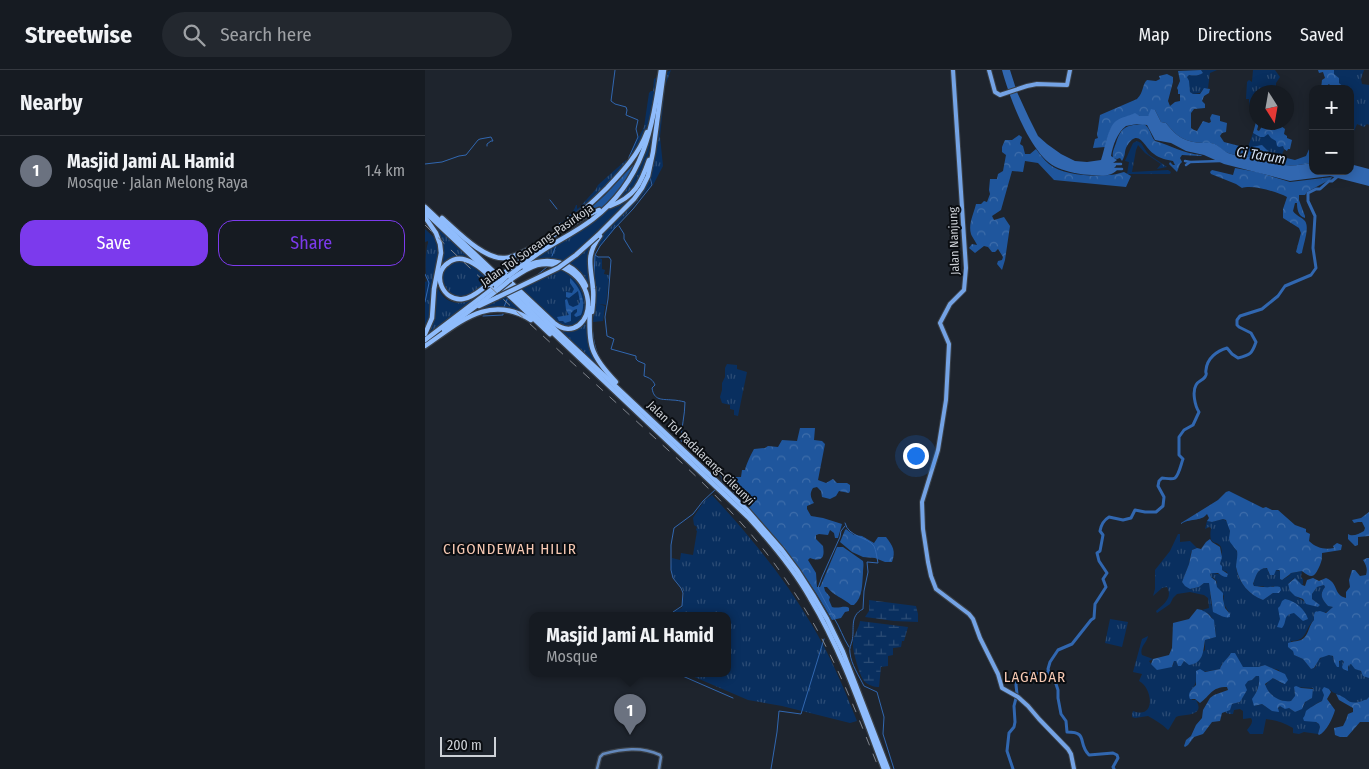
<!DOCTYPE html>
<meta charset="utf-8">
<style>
body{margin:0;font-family:"Fira Sans Condensed",sans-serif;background:#23282f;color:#f1f3f6}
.controls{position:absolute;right:15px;top:15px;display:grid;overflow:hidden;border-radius:10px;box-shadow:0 2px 12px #0003}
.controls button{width:45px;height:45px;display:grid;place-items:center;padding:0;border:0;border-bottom:1px solid #353940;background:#161b22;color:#f1f3f6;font:25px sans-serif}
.compass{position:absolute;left:824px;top:15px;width:45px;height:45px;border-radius:50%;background:#161b22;box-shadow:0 2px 12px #0003;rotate:169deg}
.scale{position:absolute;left:15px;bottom:12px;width:56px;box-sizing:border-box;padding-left:5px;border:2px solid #cdd1d7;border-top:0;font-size:14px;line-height:18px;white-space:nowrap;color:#cdd1d7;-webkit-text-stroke:4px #0a0d11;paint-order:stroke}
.you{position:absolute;left:490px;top:385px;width:18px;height:18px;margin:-12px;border:4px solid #fff;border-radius:50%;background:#1a73e8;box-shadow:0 0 0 8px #1a73e833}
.badge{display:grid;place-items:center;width:32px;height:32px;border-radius:50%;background:#7c3aed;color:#fff;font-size:16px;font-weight:700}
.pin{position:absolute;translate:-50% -41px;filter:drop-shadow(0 1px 2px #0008)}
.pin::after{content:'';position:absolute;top:26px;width:18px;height:15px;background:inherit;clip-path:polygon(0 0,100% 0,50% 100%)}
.popup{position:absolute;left:104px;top:542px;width:202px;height:65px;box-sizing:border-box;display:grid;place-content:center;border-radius:10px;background:#161b22;filter:drop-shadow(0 1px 4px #0005);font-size:16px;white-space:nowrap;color:#9ea1a5}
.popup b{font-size:19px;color:#f1f3f6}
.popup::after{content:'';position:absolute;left:50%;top:100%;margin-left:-10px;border:10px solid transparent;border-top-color:#161b22}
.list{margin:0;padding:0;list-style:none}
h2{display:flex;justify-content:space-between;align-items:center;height:65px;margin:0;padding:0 20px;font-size:21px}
h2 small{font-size:16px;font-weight:400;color:#9ea1a5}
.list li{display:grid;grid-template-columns:32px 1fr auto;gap:15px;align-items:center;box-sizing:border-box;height:70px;padding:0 20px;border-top:1px solid #353940}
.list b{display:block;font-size:19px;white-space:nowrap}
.list p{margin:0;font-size:16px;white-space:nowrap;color:#9ea1a5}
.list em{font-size:16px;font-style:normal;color:#9ea1a5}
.actions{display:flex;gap:10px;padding:15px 20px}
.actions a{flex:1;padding:11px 0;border:1px solid #7c3aed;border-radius:15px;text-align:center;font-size:18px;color:#7c3aed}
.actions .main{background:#7c3aed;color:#fff}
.icon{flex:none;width:28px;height:28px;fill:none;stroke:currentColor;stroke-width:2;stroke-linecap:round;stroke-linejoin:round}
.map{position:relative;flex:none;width:944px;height:699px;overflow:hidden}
header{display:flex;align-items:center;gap:30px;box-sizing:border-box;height:70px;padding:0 25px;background:#161b22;border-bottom:1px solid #353940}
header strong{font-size:24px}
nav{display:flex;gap:28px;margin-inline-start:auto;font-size:18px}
.search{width:350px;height:45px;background:#23282f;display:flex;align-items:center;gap:12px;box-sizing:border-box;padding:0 18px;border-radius:28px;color:#9ea1a5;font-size:19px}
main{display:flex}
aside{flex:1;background:#161b22}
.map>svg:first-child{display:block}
.grass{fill:url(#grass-tufts)}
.forest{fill:url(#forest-crowns)}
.wetland{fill:url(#wetland-marsh)}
.water{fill:#3167b0}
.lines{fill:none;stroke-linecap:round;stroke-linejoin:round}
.stream{stroke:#3167b0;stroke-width:1}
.canal{stroke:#3167b0;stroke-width:2.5}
.river{stroke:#3167b0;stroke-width:3}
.secondary-casing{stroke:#3a4048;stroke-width:5}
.primary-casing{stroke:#3a4048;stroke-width:6}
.highway-casing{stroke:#3a4048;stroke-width:7}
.secondary{stroke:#6388bb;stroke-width:2.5}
.primary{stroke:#74a3e5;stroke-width:4}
.highway{stroke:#8fbcfc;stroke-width:4.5}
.rail{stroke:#7f838b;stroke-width:1;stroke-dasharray:9 9;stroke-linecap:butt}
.highway-bridge-casing{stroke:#3a4048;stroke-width:7;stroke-linecap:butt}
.highway-bridge{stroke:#8fbcfc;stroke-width:4.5}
.labels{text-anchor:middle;stroke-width:4;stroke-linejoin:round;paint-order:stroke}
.street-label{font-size:12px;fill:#cdd1d7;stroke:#0a0d11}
.water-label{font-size:14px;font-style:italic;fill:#d1dff3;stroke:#0a0d11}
.quarter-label{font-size:15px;letter-spacing:1px;fill:#f7c9b3;stroke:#0a0d11}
</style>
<header>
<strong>Streetwise</strong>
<div class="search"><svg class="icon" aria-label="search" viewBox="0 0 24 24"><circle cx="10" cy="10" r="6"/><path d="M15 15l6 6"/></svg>Search here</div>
<nav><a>Map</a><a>Directions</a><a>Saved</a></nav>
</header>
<main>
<aside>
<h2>Nearby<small></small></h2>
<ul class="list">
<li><span class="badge" style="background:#6b7280">1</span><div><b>Masjid Jami AL Hamid</b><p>Mosque · Jalan Melong Raya</p></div><em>1.4 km</em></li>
</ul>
<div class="actions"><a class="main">Save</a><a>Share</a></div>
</aside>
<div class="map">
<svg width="944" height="699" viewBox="0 0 944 699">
<defs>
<pattern id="grass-tufts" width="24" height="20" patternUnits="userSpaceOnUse" patternTransform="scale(1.25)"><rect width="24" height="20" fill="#092f5f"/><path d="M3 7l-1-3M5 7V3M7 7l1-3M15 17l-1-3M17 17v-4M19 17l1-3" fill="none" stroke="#2c4c75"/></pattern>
<pattern id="forest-crowns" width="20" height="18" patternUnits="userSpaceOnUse" patternTransform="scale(1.25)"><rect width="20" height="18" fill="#1f569d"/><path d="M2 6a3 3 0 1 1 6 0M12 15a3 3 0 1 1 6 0" fill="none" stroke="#3e6daa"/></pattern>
<pattern id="wetland-marsh" width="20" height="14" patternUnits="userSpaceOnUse" patternTransform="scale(1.25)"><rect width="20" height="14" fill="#092f5f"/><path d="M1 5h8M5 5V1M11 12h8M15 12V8" fill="none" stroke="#2c4c75"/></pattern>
</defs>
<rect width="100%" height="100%" fill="#1e242d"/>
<g class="grass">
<path d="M233,0H234C228,32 225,65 204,90L209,76L219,57L224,23L226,21H228L229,9L232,7Z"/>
<polygon points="246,0 240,16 235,67 238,96 228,115 225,105 228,94 242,2"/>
<path d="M776,0H792L785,3L783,18L778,19L775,23L768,24L765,22L762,6L764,5C769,6 773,6 778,3Z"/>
<polygon points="828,0 850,0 855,7 851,13 851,19 847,22 832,22 831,29 829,29 828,38 824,37 824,29 821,29 822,12 824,10 827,12"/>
<polygon points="909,0 939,0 936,9 937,14 944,15 944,55 942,54 939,57 932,54 929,61 925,61 925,19 921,19 914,13 914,8 909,4"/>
<path d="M229,57L221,95L207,123L185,138C206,132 212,122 221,102H222C219,111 215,119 209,126C196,142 169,163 164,183C160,198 168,213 167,229H166C163,199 132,181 105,192L128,175L175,145L219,85Z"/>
<polygon points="828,63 835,67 843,63 858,76 859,80 856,86 847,85 839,78 823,77"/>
<polygon points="712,71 716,73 723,84 742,97 732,99 736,94 720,83 713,75 711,80 707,102 743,100 746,102 745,104 702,104 704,92 700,91 708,73"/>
<path d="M201,90L203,92C182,117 157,141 131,160C136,151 148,146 151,135H152V139L154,138L171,119L173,115Z"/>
<path d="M224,108L226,115L178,172L174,176L171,174C187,151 211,134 224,108Z"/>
<path d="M12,157L15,159L49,192L34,188L15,202C16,186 19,172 11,159Z"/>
<path d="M0,159L13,171L10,174L13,172L14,178L6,247L0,262V212L2,211C0,202 0,181 3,173V171L0,172Z"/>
<polygon points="170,186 177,189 177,199 180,200 179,204 184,205 181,235 174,234 180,236 178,251 168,252 170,233 168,208 170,207"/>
<path d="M37,190C48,193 57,202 66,210C58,216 49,226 39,227C15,230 4,196 37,190Z"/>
<path d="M135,198C139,200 145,203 149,206C166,221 166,244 148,257L135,256L93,219Z"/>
<path d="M11,212C17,235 34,237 52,227L0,268L3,262Z"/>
<path d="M81,224L105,247C86,237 69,236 50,241L49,240Z"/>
<path d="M162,246C161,265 164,281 174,297L131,257L138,260L143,261Z"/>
<polygon points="302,294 312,295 312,299 322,302 313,346 309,345 309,340 305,339 305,335 297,333 295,327 297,320 297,313 300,307 300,298"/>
<path d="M287,425C324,465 359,507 387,555C405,585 419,618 432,651L425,653L357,636L323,630L267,606L266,604H302V546H247L250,541L257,538L259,523L257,518L248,507L246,497L247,488L255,490L256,483L268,485L272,461L271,460L272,457L269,455L268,448L279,431Z"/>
<path d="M798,449C805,452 806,461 804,468C807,472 811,477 812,482C814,487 811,492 811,498C814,513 824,525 838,530L848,523H853L849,516L841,518L838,516H830L828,515C831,506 831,500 840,498L843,499L844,504L851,500L855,501V509L857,510L864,506L866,503L877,501L876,507L878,509V514L877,515L869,508L863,514C866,526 881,533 893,537L895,535L887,529V524L892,517L899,515L900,517C894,525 897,529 903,536L908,537C904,542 896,544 889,546V550C879,559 883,571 866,571L869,585L878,589L886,599L890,598C893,590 896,585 906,585L908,587L909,592L914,594L915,590H917L924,599L923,596L926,594L944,608V627C939,632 943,629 937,631C925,636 925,630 914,625C910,623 908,623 904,619L899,625L897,631C892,632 881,641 880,646L894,654L895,657L893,664L879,662L874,664L868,663V658C859,653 851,650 841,649L838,664H825L822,660C825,656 829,652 826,648L818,649V641L815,639L809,640L808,644C804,644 801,644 800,641L807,634L815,632L818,626L820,615L822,611L827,610L831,606H834C836,620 825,626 830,636L837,634L841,637L853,639L855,636L864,638L870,642L878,637L881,631L886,629L888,618L869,617L870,627L866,631C855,633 845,626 840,616L845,609L848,608L858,614L854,600L846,598L840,595L833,597H818L805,584L800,592L796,595L795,599L771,603C772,610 771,615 766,620L767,630H771C781,647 759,644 751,647L744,659L743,660C737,654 730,650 723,646L710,648L707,647V644L708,641C731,650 728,618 714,611L717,604L708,602L717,569L723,566C722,573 714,577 717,585L728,589L724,591L726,594L743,597L748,596L749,591H751L753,596H756L759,591L763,594L780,580V570L791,567C790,555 790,545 778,541L777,540L784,538L783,528L779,525L774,524L765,522L752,524L748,528L745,534L732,543L731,541C739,534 748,528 742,517L737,518L728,526L730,519V500L745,481L753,464H755V472L765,471L772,478L768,479L766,482L764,494L757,512L765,519L774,517L779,513H784C787,523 783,539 793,544C798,546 800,547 805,547C805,539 796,536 799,526L791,516L792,512L789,508L786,507L785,504L788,503L803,506L802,502L797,500V496L795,494C796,489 798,482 796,477C792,469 783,478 786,458L784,457L780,459L782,451L787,452Z"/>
<polygon points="685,549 703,552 697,577 680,573"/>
</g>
<g class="forest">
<path d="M776,0L778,3C773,6 769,6 764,5L762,7L764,11L765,22L768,24H775L779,18L785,19L784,23L779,26L777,31L780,34V38L769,39L766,43V58L769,60L772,61L778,51L784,53L786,52L785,48L787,44L795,46V51L802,53L801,62L797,63L795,66L799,72L822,78L837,75L847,85H855L857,87L870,90L881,86L885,77L887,76L888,77V93C872,95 856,99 843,88C831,87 813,87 803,83C797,81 793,74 786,73C783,73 780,73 778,73C760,72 752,67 741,53L736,52L730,40L723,46H715L710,44C688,51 686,54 680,77L668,78L670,69L673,68L672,65L675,45L712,29C719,22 717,14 722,10L731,11L735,9L734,6L742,4L748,7V12L743,31L745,36L750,32L755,31V24H753V20L752,18L755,11L753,1Z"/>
<polygon points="893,0 909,0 909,4 914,8 914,13 921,19 917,19 911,15 907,18 904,14 898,19 896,19 897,10 900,8 898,2 894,3"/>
<polygon points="831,52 834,53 832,60 834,61 838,55 840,55 840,57 850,60 853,53 857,53 856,56 860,59 859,64 862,66 862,68 867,70 865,79 863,79 862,81 859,79 858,76 854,77 852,76 851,71 846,68 843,64 839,67 835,67 828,63"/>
<path d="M718,54C725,56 725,65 730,71C745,75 760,84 776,85L777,86C769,86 763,85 757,85L755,88L757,92L755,94L752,102L744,94L745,92L748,95H750L748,91C742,90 734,88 729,84C720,79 714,56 702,76C699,81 701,85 697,91L695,88L692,89L688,88C687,82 689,79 691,73C696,57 701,55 718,54Z"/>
<path d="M594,65L597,67L595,74L598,76L600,84H605L611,79C615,84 619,90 624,94C637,105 667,107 684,105C689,105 694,103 699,102L706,106L701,117L629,110L613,93L600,91L598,102L587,101L576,140L567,146L569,150L579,147L585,156L580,190L577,200L572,194L573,191L577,190L578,187L573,179L570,182H567L563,177L559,176L550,183L544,178L547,174L552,175C551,172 547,167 546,164C543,154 549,143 551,134H556L559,131L562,132L565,124L564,120L565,109H572L573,104L578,101L581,85L577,82V77L580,70H587Z"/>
<polygon points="208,95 211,96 202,111 180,137 159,144 180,125"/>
<path d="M810,98L832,102L865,112L907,107L906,109L882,122L880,125H874V130L880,146V148C873,146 872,139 872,133H870L868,141C871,146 877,147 880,151C885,158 878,175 877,183L874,184L871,182L876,163L874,158L858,148V139L862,127C852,122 827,114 817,118L811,114L786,104L785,102L787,100L808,105Z"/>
<path d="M145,208C155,217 162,232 156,245L151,247L149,245L152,242V239L149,240L146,243V251L140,253L138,251H134L132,247L144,245L141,240L140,230L142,229L144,235L148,237L153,235L155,232L153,221L144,228L141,227V222L147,223L149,219L145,213Z"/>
<path d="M375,358H390L389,370L397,371L400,374L393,410L401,413L408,409L412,413H422L425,415V421L424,423L414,421L411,426L405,429L397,427L396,421L392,417L388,418C384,424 386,428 389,433L382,436V439L386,446L398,448L417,454L413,468H410L409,463L405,460L403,465L394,464L391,465V469L398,476C400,488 397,492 385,488L383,490L391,503L392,517H395L396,515L412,477H418L438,491C439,495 438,498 438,503C437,514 438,527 429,535H426C418,528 409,526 402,517H399L400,521L405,527L404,530L407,537C413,539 420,535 424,538V541L420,542L416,548L407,550C378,497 343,457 301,415L305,411L307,407H316L317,400H320C321,395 326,384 329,379L340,378L343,376L353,377L357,370L372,371Z"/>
<path d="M804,421L838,438L841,437L847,440H853L870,455L881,459V462L885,464L884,471C891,478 900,480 909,478L908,476L912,473L917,475L916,480L897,483C897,489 897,490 895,495C890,506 888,510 877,501L866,503L864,505L857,510L855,509V501L854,500H851L849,505H845L842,498C832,498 831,506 828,514L829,516C834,516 841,518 844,517C849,517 850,516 855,517L856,520L854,523H848L838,530C824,525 814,513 811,497C811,492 813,487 812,481L805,472L804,468L805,461L801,450L798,449L787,452L782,451L784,448L782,444C776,452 764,448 756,454V453L793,430L801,422Z"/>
<path d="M944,442V466L933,467V475L930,476L923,469V464C927,467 934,464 939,461L940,458L937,452H933L929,453L927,450L936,448Z"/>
<path d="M421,459L429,465L437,466L449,473L453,467H461C468,476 471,481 467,492H460L450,488L438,487L427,482L415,472L420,460Z"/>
<path d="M785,469L787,472L795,477L797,487L795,494L797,496V500L803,504L802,507C798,507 796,505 793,503H788L785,504L786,507L791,511L792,517L798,523V529L800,538L805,544V547C800,549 793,544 788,542L784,513H779L774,517L765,519L760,516L757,512L764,494L767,480L772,478L776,479L781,472Z"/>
<path d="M942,488H944V608L938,606L936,601L930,599L926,594L923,596V601L918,599L917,597L919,592L917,590L914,591V597H912L909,592L908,586L904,585L895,588L889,598L886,599L878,589L869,585L868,581L863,577V573C867,571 875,572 879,568C884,563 884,555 889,550V545L890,542L895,541L901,543L908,537L903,536C897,529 894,525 900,517L899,515L892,517L887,524V529L895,535L893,537L881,534L878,529L870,526L865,521L863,514L870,508L877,515L880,516L882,510L888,508L894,511L901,508C914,513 908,525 921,528V522L925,517L924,510L927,500H930L935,506L941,505C943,499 941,495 938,490Z"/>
<path d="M860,529C870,531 880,539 883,549L878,551L869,543C857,545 863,551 857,558L852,557L855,549L853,538L855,536L857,531Z"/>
<path d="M772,539L777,540L778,541C783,542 785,547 789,550L791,567L780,570C778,581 779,593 764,595L759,591L756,596H753L751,591H749L747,597L732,600L726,594L728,589L744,585L747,578L748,553L764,549Z"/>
<path d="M806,583H810L818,597H833L840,595L860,604L863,610L860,614L857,613L848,608L840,614C843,625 855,633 866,631L870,626L869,617L871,616L876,618L888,619L887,628L880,632L877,639L870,642L864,638L860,639L855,636L853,638L854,642L847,641L837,634L829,636L827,629C832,622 835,615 834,606H831L827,610L823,611L820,615L822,620L815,632L807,634L805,640L797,643L795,651L787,652L778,664L769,667L763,675L760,677L759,676L761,670L766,666L771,655L777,648L778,640L785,628L789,625L803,620L802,617C786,617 786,625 775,633L770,629H765C762,623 767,619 771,615V601L775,599L780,602L795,599C796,594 803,588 806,583Z"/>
<path d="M899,617L904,619L906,622L902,629L910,640C908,648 901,662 894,665L893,664L895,657L894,654L891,652L879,651L878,648C880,646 880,644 881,641C883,639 894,632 897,631L899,625L897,620Z"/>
<path d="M911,624C925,628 922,636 937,631C944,628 939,632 944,627V652H935L922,667H915L910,665L909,658L918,656L921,650L923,644L928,642V638L914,630Z"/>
</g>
<g class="wetland">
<polygon points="444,530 491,536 493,544 493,552 469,551 440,547 444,541"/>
<path d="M435,551L483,557L479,571H477L476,577L468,578V585L463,586V596L456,597L454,617C449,617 443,615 439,611C435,606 427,580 428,573C428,565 434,559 435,551Z"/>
</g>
<path class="water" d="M577,0H585L592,22L604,48L613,66L622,74L636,84L650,91L662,92L676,90C680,80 682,58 691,51C696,47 704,46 710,43L715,46H723L726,39L730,40L736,52L741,53C752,67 760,72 778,73C780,73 783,73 786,73C793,74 797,80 803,83C813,87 832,87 843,88C856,99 872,95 888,93V101H925V94L944,99V116L905,106L865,111L799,94L779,85L761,81L746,73L730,70L722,55L712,54L701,56C692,63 688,75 686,86L692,90L688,93L691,94V96L689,98L692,99V100C686,107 675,106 667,105C656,105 643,102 633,98C606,88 584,26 577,0Z"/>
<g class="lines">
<g class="stream">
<polyline points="190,0 186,31 190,34 201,37 202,40 201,45 213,50 211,59 213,67 204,87 204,91"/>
<polyline points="0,94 17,92 34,86 41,85 53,70 55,69 66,67 68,71 66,71 62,74 62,76"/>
<path d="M225,107L227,115L208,139L189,159L175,176L170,185L173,187H184L186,190L183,229L180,247L182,266L189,269L186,279L211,286V289L213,291L220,294L219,306C225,308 228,310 230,315L227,318C229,331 237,329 247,330C251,330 256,331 260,332C260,345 256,359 256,371L266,377L270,382L298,408"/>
<polyline points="125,130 132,139"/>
<polyline points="194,156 199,164 199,169 207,182"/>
<polyline points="130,160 135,153"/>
<polyline points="170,185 169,206 171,223"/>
<polyline points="127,186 132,173"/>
<polyline points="0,204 4,213 0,232"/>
<polyline points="111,206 122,197"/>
<polyline points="79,237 83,227"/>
<path d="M168,242C166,260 168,275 176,292"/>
<polyline points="58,246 78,245 78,244"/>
<path d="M420,453C423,467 443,467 449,476C451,480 452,488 453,493L442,492L443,502L439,521L438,539C424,546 430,559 427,571C426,575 424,578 425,583C426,594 434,606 439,616L452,622L459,647L458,664L469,699"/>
<path d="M420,456L416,461L415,467L397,507L393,518C398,529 404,538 409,548C415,557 418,568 424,577"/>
<polyline points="247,546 248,542 257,536 258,523 256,518 248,508 246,500 246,475 249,458 268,444 278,431 291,419"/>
<polyline points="253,604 308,628"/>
<polyline points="346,699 352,662 354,641 376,644 399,569"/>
</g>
<g class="canal">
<polyline points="760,91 765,92 795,91"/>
<polyline points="688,94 696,94"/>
<polyline points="761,95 765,92"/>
<polyline points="689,99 697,99"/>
</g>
<g class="river">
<polyline points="298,408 298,412"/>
<polyline points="588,699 582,681 584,663 589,657 590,652 589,636 592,624 591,615 592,609 593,606 597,605 607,603 620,604 624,601"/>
<path d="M689,699L688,697L693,688L692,685L688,683L664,685C652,673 664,662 642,662L641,651L636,644L633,628V620L630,611L624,604L623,599L625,592L633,580L647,574L666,550L669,548L670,534L681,517L678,509L682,503L674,491L672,483L675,481L678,465L675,461C676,455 679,450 684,447L698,450L706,448L710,440L720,442H731L738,436L739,427L733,416L734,411L737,408C740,408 747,410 750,408C754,405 756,394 758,389L754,385V367L759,360L768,355L774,342C770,336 767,322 771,315C773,311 777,311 780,307C783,302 780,305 781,300C782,288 792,281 802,278L807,284L813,288C825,285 827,284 831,272L826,263L814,257L812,255V250L815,246L837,239L853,226L860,216L886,205L891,198L888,178L890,146L883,131V123L891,119H895L904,111H907L913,106"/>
</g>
<defs>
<path id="secondary" d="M172,699L175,687L178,684C197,679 216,676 235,685L236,687L234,699"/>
<g id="primary">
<polyline points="528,0 541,198 539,220 525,234 515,253 524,274 521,330 513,380 497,432 498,459 503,492 506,506 511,519 544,544 548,549 555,568 573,604 577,618 593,627 603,636 614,649 643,679 646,684 649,699"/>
<polyline points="564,0 570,22 575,25 602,16 612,14 642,15 645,0"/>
</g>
<g id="highway">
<path d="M185,136C210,127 216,113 224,90"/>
<polyline points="0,137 323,441 357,480 372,500 388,525 402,549 418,582 463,699"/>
<path d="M0,142L323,447C346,472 368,498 385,528C417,581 437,641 459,699"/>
<polyline points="0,147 11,163 15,174 16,183 9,219 7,248 0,264"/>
<path d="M17,148C32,161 59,190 80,188C91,187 103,180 113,174"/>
<polyline points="147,154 158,147 174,140"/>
<polyline points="172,166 209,129 217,118 223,106 228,82 239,0"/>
<path d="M99,197C122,185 150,191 161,216"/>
<path d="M79,203C115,176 150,150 182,118C198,101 214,84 222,62"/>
<path d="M82,207C96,197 108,186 123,177C138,168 154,160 168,149C219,110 227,59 236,0"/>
<path d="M82,209L129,253C148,268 165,251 163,231C160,206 136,190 112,195C102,198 94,204 85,210"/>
<path d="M64,214C56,219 48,228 38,229C18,232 6,204 23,193C28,189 35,188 41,190C54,194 65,207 74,216C91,232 108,248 125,264"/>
<polyline points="54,236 73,227"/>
<path d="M165,238C163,275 165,285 191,312"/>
<path d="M167,242C168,234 169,227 168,219C166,196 160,186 175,166"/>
<polyline points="19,260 74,219"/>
<polyline points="0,270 71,216"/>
<path d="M0,276C34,253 64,223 106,250"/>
</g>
</defs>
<use href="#secondary" class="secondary-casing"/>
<use href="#primary" class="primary-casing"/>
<use href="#highway" class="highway-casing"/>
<use href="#secondary" class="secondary"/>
<use href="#primary" class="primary"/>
<use href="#highway" class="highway"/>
<path class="rail" d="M0,155C64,217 131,278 197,338C257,393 320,447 365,516C405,574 428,634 454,699"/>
<defs>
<g id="highway-bridge">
<polyline points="66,215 80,204"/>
<polyline points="71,216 81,207"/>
<polyline points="74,219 85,210"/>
<polyline points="73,227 133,198 151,185 172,166"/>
</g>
</defs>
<use href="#highway-bridge" class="highway-bridge-casing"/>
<use href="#highway-bridge" class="highway-bridge"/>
</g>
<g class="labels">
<g class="street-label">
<text transform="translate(529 171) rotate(-92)" y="4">Jalan Nanjung</text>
<text transform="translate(112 175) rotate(-35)" y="4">Jalan Tol Soreang–Pasirkoja</text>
<text transform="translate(276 383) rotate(44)" y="4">Jalan Tol Padalarang–Cileunyi</text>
</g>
<g class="water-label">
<text transform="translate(836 85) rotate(9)" y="5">Ci Tarum</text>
</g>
<g class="quarter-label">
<text x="85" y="484">CIGONDEWAH HILIR</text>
<text x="610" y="612">LAGADAR</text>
</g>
</g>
</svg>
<div class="controls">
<button>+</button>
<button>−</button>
</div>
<svg class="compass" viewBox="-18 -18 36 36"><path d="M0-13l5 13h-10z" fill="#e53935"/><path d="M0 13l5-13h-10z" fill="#9ea1a5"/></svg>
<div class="scale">200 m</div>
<div class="you"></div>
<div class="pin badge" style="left:205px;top:665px;background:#6b7280">1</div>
<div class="popup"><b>Masjid Jami AL Hamid</b>Mosque</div>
</div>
</main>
